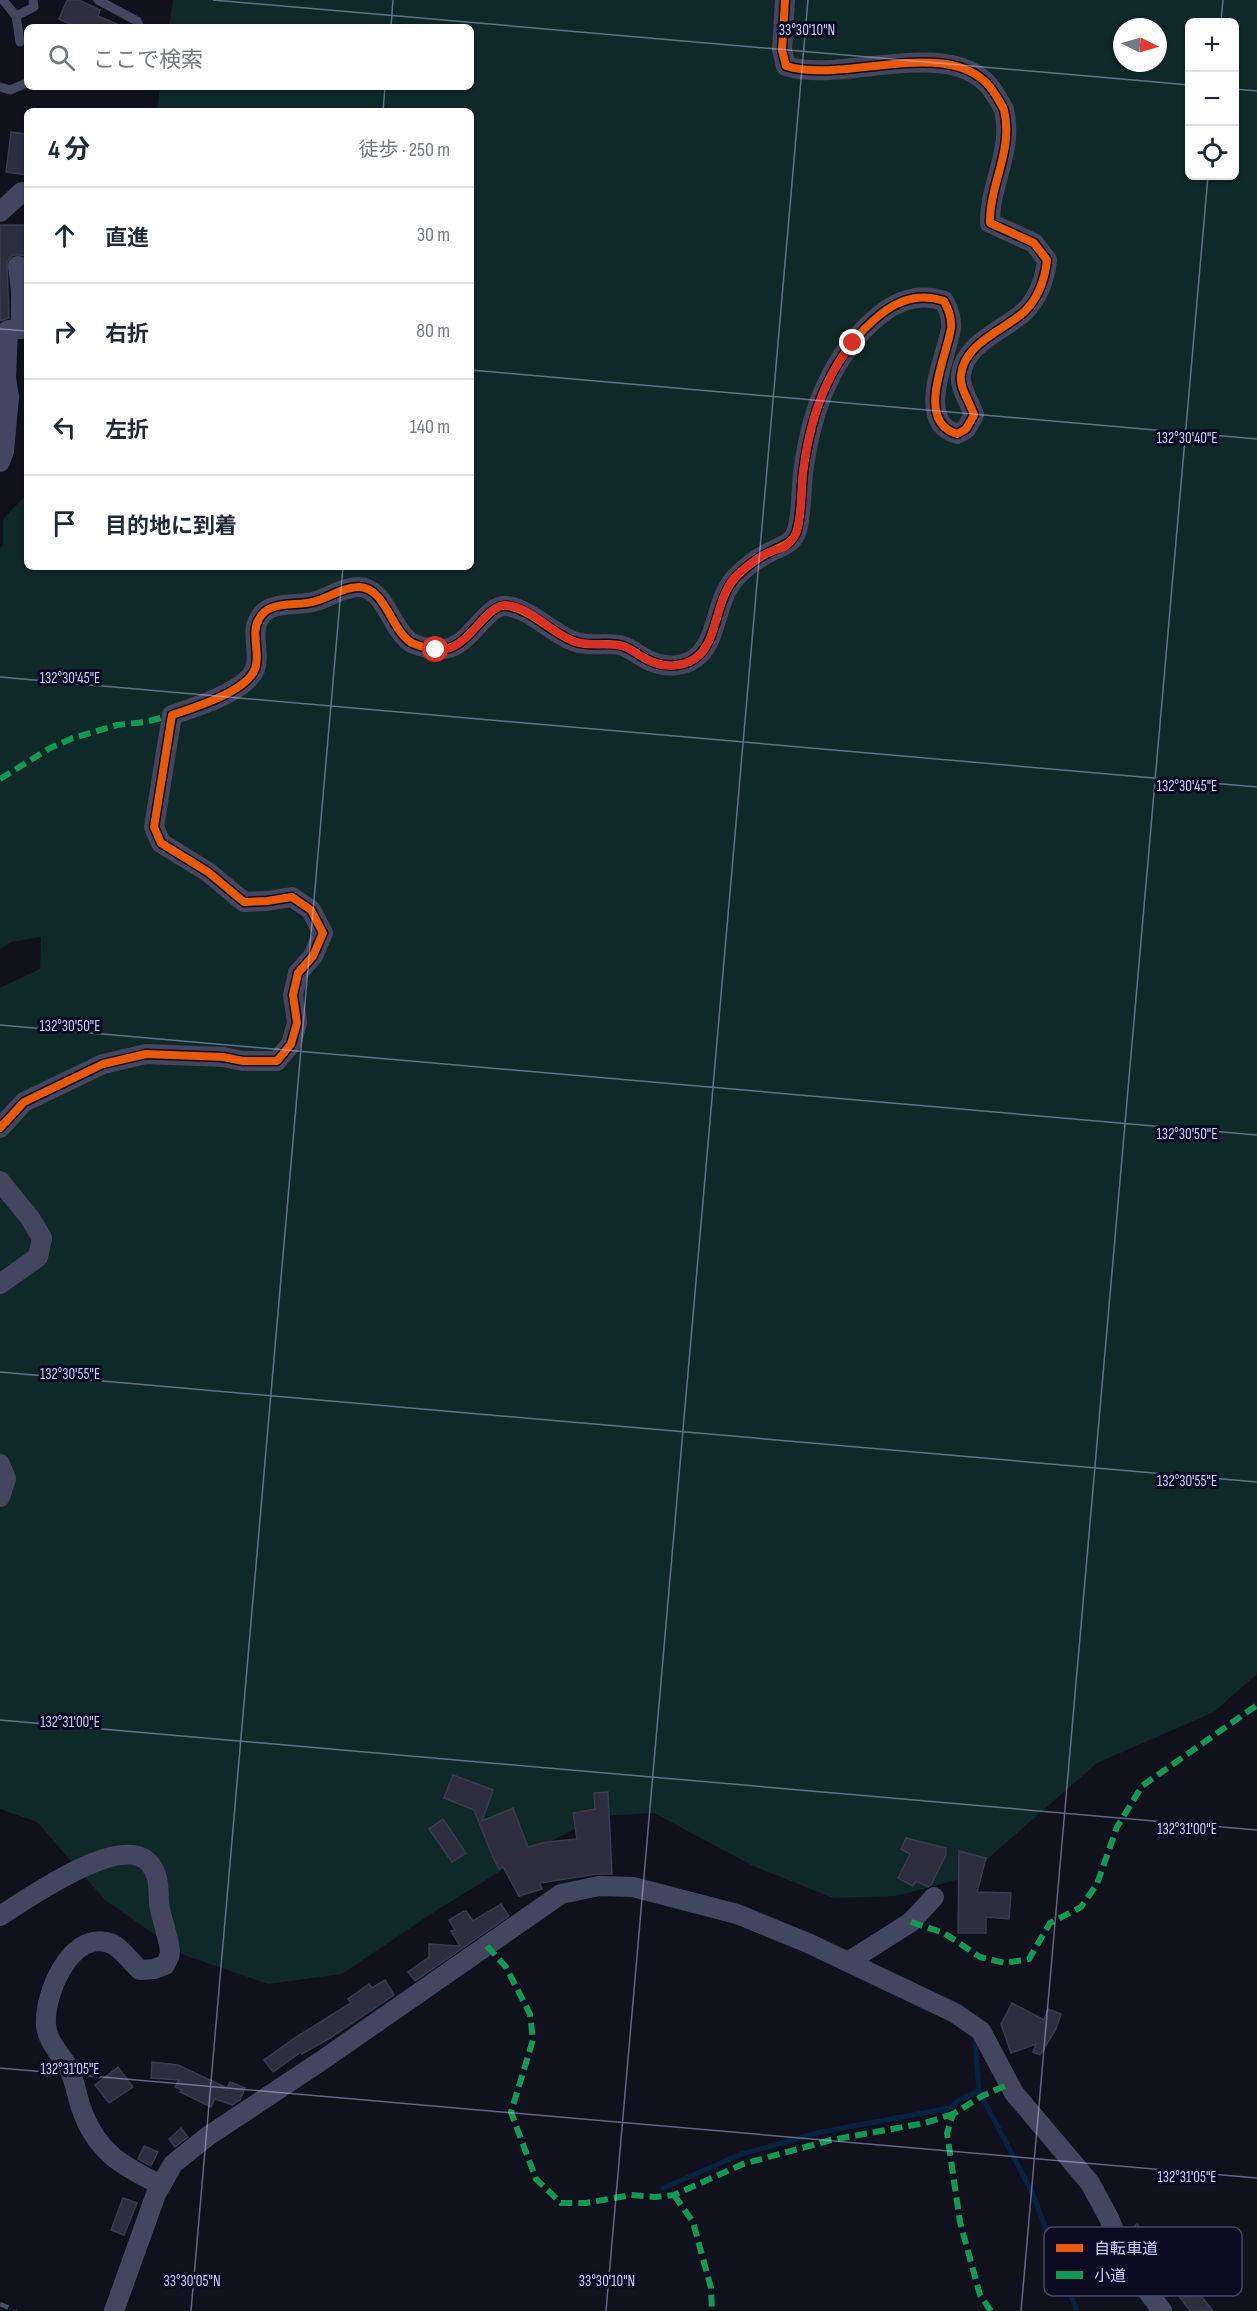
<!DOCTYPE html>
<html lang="ja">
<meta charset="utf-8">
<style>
body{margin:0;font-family:"Sofia Sans Condensed","Noto Sans JP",sans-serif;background:#f6f6f7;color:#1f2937}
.controls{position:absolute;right:18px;top:18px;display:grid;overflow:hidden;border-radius:9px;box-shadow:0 2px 4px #0004}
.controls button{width:54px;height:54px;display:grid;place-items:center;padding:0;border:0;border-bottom:2px solid #e0e1e3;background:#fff;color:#1f2937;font:30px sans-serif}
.compass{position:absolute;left:1113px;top:18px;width:54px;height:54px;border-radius:50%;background:#fff;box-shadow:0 2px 4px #0004;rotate:95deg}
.stop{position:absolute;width:18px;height:18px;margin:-14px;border:4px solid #d93025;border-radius:50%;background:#fff}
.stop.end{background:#d93025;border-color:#fff;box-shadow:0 2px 6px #0008}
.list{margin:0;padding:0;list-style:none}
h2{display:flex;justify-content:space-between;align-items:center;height:78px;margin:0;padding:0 24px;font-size:26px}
h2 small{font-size:20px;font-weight:400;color:#747a83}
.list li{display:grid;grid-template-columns:39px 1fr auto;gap:18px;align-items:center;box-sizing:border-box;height:96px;padding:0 24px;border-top:2px solid #e0e1e3}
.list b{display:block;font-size:22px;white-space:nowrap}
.list em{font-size:20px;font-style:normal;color:#747a83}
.icon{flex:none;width:33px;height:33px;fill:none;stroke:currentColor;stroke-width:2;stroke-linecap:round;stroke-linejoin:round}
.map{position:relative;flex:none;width:1257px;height:2311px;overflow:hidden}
.search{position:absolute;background:#fff;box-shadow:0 2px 4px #0004;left:24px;top:24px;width:450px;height:66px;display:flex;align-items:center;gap:15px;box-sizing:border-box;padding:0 21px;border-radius:9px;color:#747a83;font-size:22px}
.panel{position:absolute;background:#fff;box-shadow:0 2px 4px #0004;left:24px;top:108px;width:450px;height:462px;border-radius:9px}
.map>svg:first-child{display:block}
.green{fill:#0e2927;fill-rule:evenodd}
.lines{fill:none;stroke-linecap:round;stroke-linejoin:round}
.stream{stroke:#082342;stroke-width:5}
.building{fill:#2f2e40;stroke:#3b3a52;stroke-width:1.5}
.service{stroke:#44465f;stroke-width:9}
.minor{stroke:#44465f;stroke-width:20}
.rail{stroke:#3d5766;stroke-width:4.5;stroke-dasharray:9 8;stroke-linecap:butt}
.quiet{stroke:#139951;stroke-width:6;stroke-dasharray:12 6;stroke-linecap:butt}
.cycleway-casing{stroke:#0d0b22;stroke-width:11}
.cycleway{stroke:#e8590c;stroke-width:8}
.route{stroke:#d93025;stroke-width:8}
.ticks{fill:none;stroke:#cdcdff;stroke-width:1.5;stroke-opacity:0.45}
.key{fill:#0d0b22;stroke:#474564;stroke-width:1.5}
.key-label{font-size:16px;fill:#cdcdff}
.ticks-label{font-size:15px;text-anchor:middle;fill:#cdcdff;stroke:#0d0b22;stroke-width:6;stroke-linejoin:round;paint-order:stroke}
</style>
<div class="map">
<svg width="1257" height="2311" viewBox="0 0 1257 2311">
<rect width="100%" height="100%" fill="#11101d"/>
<path class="green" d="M173,0H1257V1674L1214,1712L1097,1763L967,1877L896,1896L833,1898L753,1866L654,1813L599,1816L533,1851L437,1910L342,1974L268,1984L184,1955L105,1900L37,1822L0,1809V988L40,969L41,937L11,942L0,949V549L3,544V519L27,494V567H471V111H157L160,87H471V27H169ZM1190,22H1234V176H1190ZM1122,27H1158V63H1122Z"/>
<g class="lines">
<g class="stream">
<polyline points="975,2037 979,2091 1032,2192 1077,2311"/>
<polyline points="663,2188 739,2155 821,2132 950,2108 959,2100 979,2091"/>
</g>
</g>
<g class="building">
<polygon points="67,0 79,0 100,10 98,16 124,27 77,27 59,19"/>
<polygon points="11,132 27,134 27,175 6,172"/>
<polygon points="0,225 27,225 27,258 22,255 13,255 7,262 9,318 0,321"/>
<polygon points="453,1775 493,1790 482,1821 513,1808 528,1847 546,1842 577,1839 573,1813 595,1809 594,1793 608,1792 612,1874 597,1874 540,1883 542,1889 519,1896 503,1867 499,1869 492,1855 474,1810 444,1798"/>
<polygon points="443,1819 466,1853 452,1862 429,1829"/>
<polygon points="906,1838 946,1848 946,1855 931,1885 928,1887 916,1881 913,1886 898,1878 910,1854 901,1849"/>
<polygon points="959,1851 986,1858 977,1892 1011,1893 1009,1919 986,1917 986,1933 958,1933"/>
<polygon points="501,1904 509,1916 415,1981 408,1972 429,1957 429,1944 460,1946 451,1931 455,1930 449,1920 464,1911 466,1911 473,1921"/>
<polygon points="385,1980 394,1995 330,2038 302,2054 301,2052 273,2072 264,2060 293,2039 351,2003 348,1999 369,1984 372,1988"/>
<polygon points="1012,2003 1044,2020 1048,2009 1061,2014 1056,2029 1040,2055 1033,2052 1036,2044 1011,2053 1001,2024"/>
<polygon points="152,2062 178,2065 227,2088 230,2082 245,2088 240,2100 232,2105 215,2099 211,2107 180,2092 182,2090 175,2087 179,2080 151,2078"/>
<polygon points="118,2067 133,2087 109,2103 95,2085"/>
<polygon points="181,2128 188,2137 175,2147 169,2139"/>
<polygon points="144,2146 158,2152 151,2166 138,2159"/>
<polygon points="123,2198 137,2203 124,2235 111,2230"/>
<polygon points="1137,2224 1168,2258 1176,2252 1188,2267 1184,2270 1204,2296 1202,2297 1213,2311 1190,2311 1168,2281 1161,2287 1144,2266 1147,2264 1137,2252 1139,2250 1131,2242 1128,2232"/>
</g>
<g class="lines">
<g class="service">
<polyline points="3,0 16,16 20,42"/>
<polyline points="98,0 137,21 140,27"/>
<polyline points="16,16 34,7 33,0"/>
<polyline points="0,87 10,90 27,83"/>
</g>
<g class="minor">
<polyline points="0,212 22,192"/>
<polyline points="0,462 4,451 9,397 6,378 8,330 21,329 21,290 18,266"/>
<path d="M0,1128L24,1102L103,1064L146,1054L223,1057L243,1061H277L291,1044L297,1023L293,995L298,973L313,956L323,933L311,910L292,897L267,901L244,902L208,872L161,843L154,827L172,715C193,708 246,692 255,669C261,654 250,633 259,619C262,613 266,610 271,608C286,602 301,606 316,601C330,597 343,587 359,587C386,588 391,631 412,643C418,646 428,648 434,649C470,655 483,602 508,606C533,611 550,632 573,641C589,648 606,641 623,646C632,649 639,656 648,660C665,668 687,668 700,654C718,636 716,598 736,577C745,568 756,559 768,553C780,546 793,545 797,530C802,512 801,491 803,473C811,411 831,354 881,314C900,299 921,293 944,301C949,310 952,318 951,328C947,357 914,421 957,434L966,429L974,415C970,402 959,388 961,375C964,343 1005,330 1025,311C1039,297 1045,278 1047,260L1034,243L990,223C989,185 1014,150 1004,110C1002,105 998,99 995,94C957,31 845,85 786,66L782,50L785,0"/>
<polyline points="0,1181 30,1218 42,1238 38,1257 0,1284"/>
<polyline points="0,1464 6,1479 0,1497"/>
<path d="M0,1916C27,1899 123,1830 150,1864C160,1876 158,1889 159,1903C161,1919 169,1937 170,1952C170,1956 167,1961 165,1965L154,1969L140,1970C129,1961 120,1944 106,1942C69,1934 44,1995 46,2025C47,2042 62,2055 69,2069C76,2083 77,2099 83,2113C98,2153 124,2167 161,2185"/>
<polyline points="848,1962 911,1922 934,1897"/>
<polyline points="114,2311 156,2194 173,2164 208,2136 321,2061 561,1894 599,1886 633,1887 737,1914 808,1943 955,2013 981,2031 1014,2093 1090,2183 1109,2218 1127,2263 1162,2311"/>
</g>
<polyline class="rail" points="0,2304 16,2311"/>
<g class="quiet">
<polyline points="0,779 50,748 73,738 117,725 145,722 172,715"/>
<polyline points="911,1922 944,1933 980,1957 1005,1963 1029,1959 1050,1923 1081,1907 1097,1884 1117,1827 1142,1786 1257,1705"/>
<polyline points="487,1946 506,1967 530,2014 533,2040 511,2112 536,2179 561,2203 586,2203 631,2195 655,2197 674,2195 743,2164 831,2140 925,2123 953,2114"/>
<polyline points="674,2195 693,2222 711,2288 712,2311"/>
<polyline points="991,2311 980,2295 960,2222 947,2133 953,2114 982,2096 1009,2084"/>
</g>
<defs>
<path id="cycleway" d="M0,1128L24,1102L103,1064L146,1054L223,1057L243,1061H277L291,1044L297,1023L293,995L298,973L313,956L323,933L311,910L292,897L267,901L244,902L208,872L161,843L154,827L172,715C193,708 246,692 255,669C261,654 250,633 259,619C262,613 266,610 271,608C286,602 301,606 316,601C330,597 343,587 359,587C386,588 391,631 412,643C418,646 428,648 434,649C470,655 483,602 508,606C533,611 550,632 573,641C589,648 606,641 623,646C632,649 639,656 648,660C665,668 687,668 700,654C718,636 716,598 736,577C745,568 756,559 768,553C780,546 793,545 797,530C802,512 801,491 803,473C811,411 831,354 881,314C900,299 921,293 944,301C949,310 952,318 951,328C947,357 914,421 957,434L966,429L974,415C970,402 959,388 961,375C964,343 1005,330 1025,311C1039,297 1045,278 1047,260L1034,243L990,223C989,185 1014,150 1004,110C1002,105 998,99 995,94C957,31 845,85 786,66L782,50L785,0"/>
</defs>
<use href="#cycleway" class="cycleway-casing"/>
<use href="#cycleway" class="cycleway"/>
</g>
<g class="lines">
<path class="route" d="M436,650C440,649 445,649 449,648C471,642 487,605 505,605C530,606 552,633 573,641C589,647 606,642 622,646C631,648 638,655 646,659C663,669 686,668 701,654C716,638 717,599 733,579C742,569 757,558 769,552C775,550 782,549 786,546C790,543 796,535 797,531C802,517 801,488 803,472C809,424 822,381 853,343"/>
</g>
<path class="ticks" d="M213,0L1190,85M1221,22L1223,0M391,27L393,0M1234,89L1257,91M383,111L385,87M0,329L27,331M471,370L1257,439M0,677L1257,787M0,1025L1257,1135M0,1372L1257,1482M0,1720L1257,1830M0,2068L1257,2178M191,2311L343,567M606,2311L808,0M1021,2311L1208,176"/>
<rect x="1044" y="2227" width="198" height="69" rx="9" class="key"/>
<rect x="1056" y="2244" width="27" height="8" fill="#e8590c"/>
<rect x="1056" y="2271" width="27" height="8" fill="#139951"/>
<g class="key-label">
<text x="1094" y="2254">自転車道</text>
<text x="1094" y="2281">小道</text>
</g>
<g class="ticks-label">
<text x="807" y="35">33°30'10"N</text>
<text x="1187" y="443">132°30'40"E</text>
<text x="70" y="683">132°30'45"E</text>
<text x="1187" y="791">132°30'45"E</text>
<text x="70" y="1031">132°30'50"E</text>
<text x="1187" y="1139">132°30'50"E</text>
<text x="70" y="1379">132°30'55"E</text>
<text x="1187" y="1486">132°30'55"E</text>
<text x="70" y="1727">132°31'00"E</text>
<text x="1187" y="1834">132°31'00"E</text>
<text x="70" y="2074">132°31'05"E</text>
<text x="1187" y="2182">132°31'05"E</text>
<text x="192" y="2286">33°30'05"N</text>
<text x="607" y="2286">33°30'10"N</text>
</g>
</svg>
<div class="controls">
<button>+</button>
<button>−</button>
<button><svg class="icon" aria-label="locate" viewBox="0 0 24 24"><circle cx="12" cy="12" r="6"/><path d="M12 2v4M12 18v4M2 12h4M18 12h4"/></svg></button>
</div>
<svg class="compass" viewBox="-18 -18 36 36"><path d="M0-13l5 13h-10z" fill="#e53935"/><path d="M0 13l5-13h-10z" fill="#747a83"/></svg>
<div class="stop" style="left:436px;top:650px"></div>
<div class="stop end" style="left:853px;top:343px"></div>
<div class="search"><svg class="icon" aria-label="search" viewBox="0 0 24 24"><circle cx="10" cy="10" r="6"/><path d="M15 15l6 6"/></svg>ここで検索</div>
<section class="panel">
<h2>4 分<small>徒歩 · 250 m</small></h2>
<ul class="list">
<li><svg class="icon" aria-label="ahead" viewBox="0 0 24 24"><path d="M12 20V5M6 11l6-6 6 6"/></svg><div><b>直進</b></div><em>30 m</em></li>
<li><svg class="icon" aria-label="right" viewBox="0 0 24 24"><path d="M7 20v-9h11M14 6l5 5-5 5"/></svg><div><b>右折</b></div><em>80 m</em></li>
<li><svg class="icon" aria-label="left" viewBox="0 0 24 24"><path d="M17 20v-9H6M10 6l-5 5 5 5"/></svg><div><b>左折</b></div><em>140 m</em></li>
<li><svg class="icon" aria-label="arrive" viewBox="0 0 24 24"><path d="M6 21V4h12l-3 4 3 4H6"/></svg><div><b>目的地に到着</b></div></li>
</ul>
</section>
</div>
